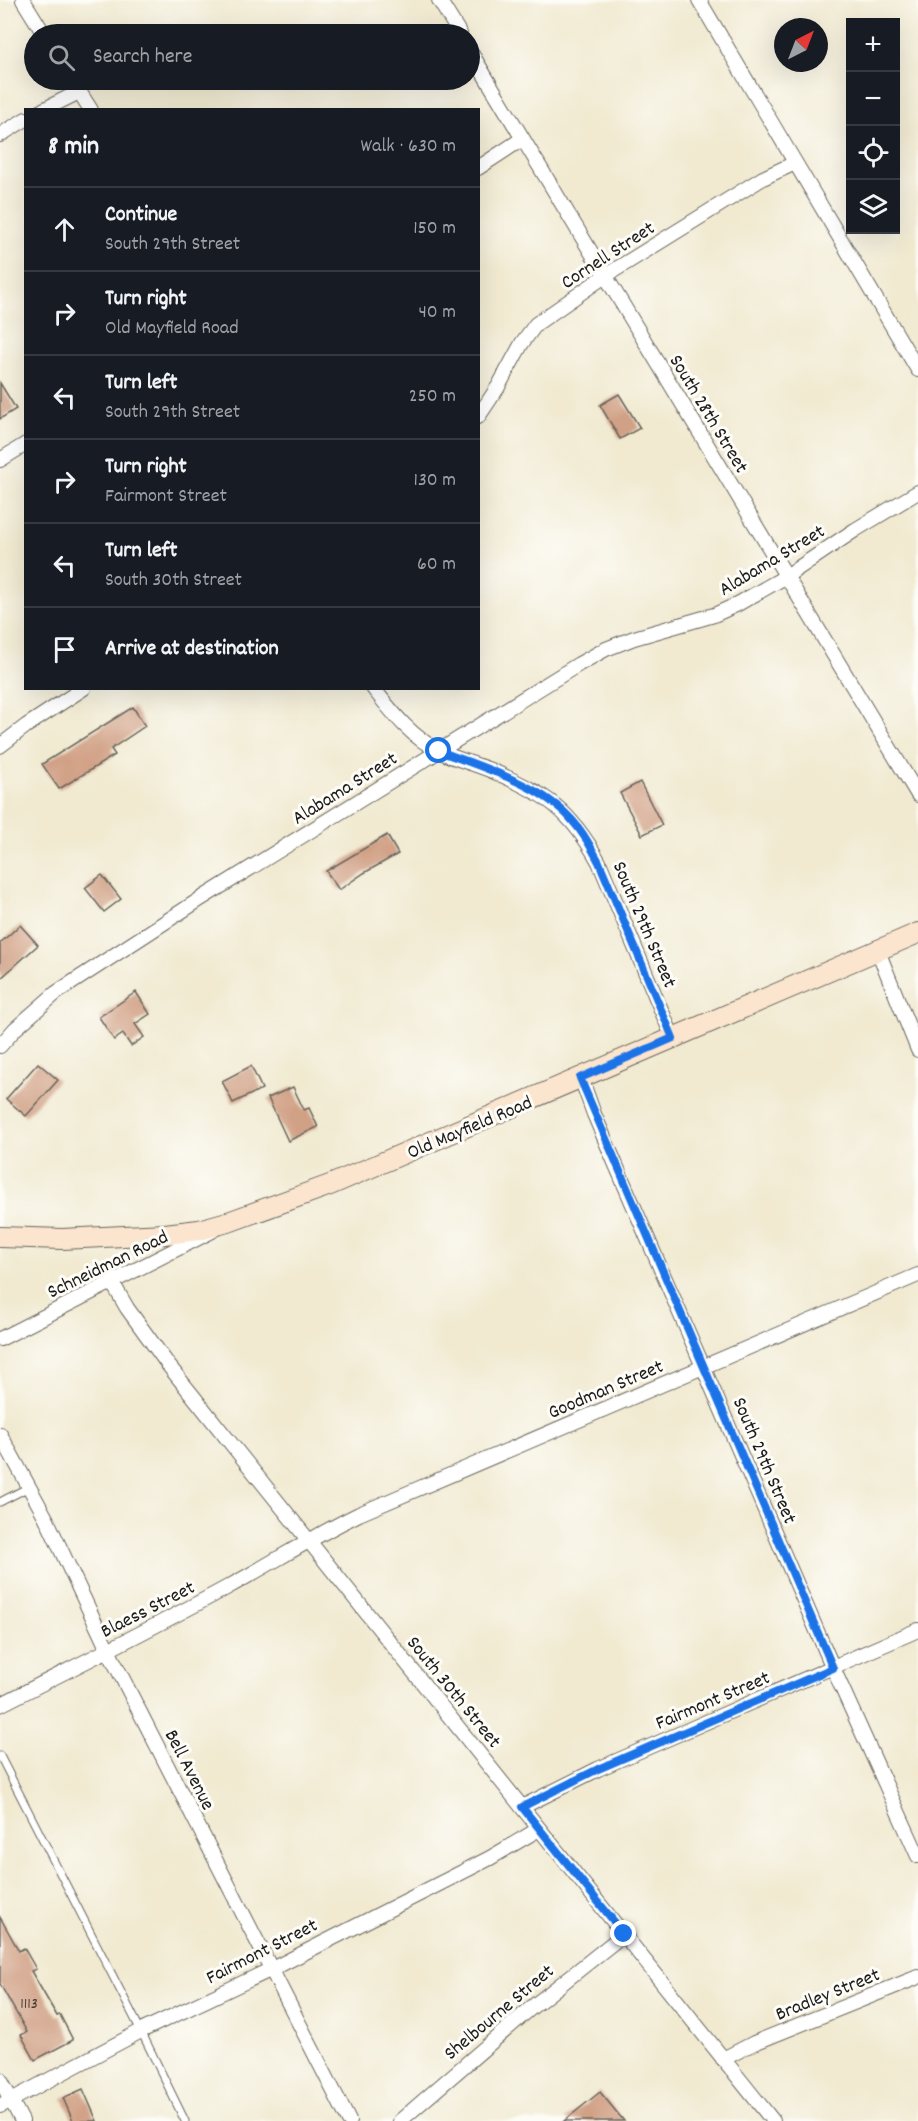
<!DOCTYPE html>
<meta charset="utf-8">
<style>
body{margin:0;font-family:Dekko,sans-serif;background:#242831;color:#f1f3f6}
.controls{position:absolute;right:18px;top:18px;display:grid;overflow:hidden;border-radius:0px;box-shadow:0 6px 24px #0002}
.controls button{width:54px;height:54px;display:grid;place-items:center;padding:0;border:0;border-bottom:2px solid #363941;background:#171b24;color:#f1f3f6;font:30px sans-serif}
.compass{position:absolute;left:774px;top:18px;width:54px;height:54px;border-radius:50%;background:#171b24;box-shadow:0 6px 24px #0002;rotate:42deg}
.stop{position:absolute;width:18px;height:18px;margin:-14px;border:4px solid #1a73e8;border-radius:50%;background:#fff}
.stop.end{background:#1a73e8;border-color:#fff;box-shadow:0 2px 6px #0008}
.list{margin:0;padding:0;list-style:none}
h2{display:flex;justify-content:space-between;align-items:center;height:78px;margin:0;padding:0 24px;font-size:26px}
h2 small{font-size:20px;font-weight:400;color:#9ea1a6}
.list li{display:grid;grid-template-columns:39px 1fr auto;gap:18px;align-items:center;box-sizing:border-box;height:84px;padding:0 24px;border-top:2px solid #363941}
.list b{display:block;font-size:22px;white-space:nowrap}
.list p{margin:0;font-size:20px;white-space:nowrap;color:#9ea1a6}
.list em{font-size:20px;font-style:normal;color:#9ea1a6}
.icon{flex:none;width:33px;height:33px;fill:none;stroke:currentColor;stroke-width:2;stroke-linecap:round;stroke-linejoin:round}
.map{position:relative;flex:none;width:918px;height:2121px;overflow:hidden}
.search{position:absolute;background:#171b24;box-shadow:0 6px 24px #0002;left:24px;top:24px;width:456px;height:66px;display:flex;align-items:center;gap:15px;box-sizing:border-box;padding:0 21px;border-radius:33px;color:#9ea1a6;font-size:22px}
.panel{position:absolute;background:#171b24;box-shadow:0 6px 24px #0002;left:24px;top:108px;width:456px;height:582px;border-radius:0px}
.map>svg:first-child{display:block}
.building{fill:#d1a186}
.lines{fill:none;stroke-linecap:round;stroke-linejoin:round}
.service-casing{stroke:#67645b;stroke-width:9}
.minor-casing{stroke:#67645b;stroke-width:16}
.secondary-casing{stroke:#67645b;stroke-width:22}
.service{stroke:#fff;stroke-width:7}
.minor{stroke:#fff;stroke-width:14}
.secondary{stroke:#fbe5cf;stroke-width:20}
.route{stroke:#1a73e8;stroke-width:8}
.labels{text-anchor:middle;stroke-width:6;stroke-linejoin:round;paint-order:stroke}
.number-label{font-size:16px;fill:#493d36}
.street-label{font-size:20px;fill:#1c1c1c;stroke:#fdfcf7}
</style>
<div class="map">
<svg width="918" height="2121" viewBox="0 0 918 2121">
<rect width="100%" height="100%" fill="#fdfcf7"/>
<filter id="ink" filterUnits="userSpaceOnUse"><feTurbulence type="fractalNoise" baseFrequency=".0167" numOctaves="2"/><feDisplacementMap in="SourceGraphic" scale="12" xChannelSelector="R" yChannelSelector="G"/><feConvolveMatrix kernelMatrix="1 2 1 2 8 2 1 2 1" color-interpolation-filters="sRGB"/></filter>
<filter id="wash" filterUnits="userSpaceOnUse"><feTurbulence type="fractalNoise" baseFrequency=".008" numOctaves="4" result="noise"/><feDisplacementMap in="SourceGraphic" scale="24" xChannelSelector="R" yChannelSelector="G"/><feGaussianBlur stdDeviation="1.35" result="paint"/><feColorMatrix in="noise" values="0 0 0 0 0 0 0 0 0 0 0 0 0 0 0 0 0 1.4 0 .05"/><feComposite in="paint" operator="in"/></filter>
<g filter="url(#wash)">
<rect width="100%" height="100%" fill="#f1ead1"/>
<g id="blocks">
<g class="building">
<polygon points="0,383 16,409 0,419"/>
<polygon points="619,394 640,428 620,439 600,405"/>
<polygon points="133,707 145,726 111,749 115,755 59,789 42,764"/>
<polygon points="640,782 662,825 642,835 620,793"/>
<polygon points="387,835 398,854 364,873 339,890 326,871"/>
<polygon points="102,875 121,899 104,912 85,888"/>
<polygon points="20,925 38,945 0,979 0,943"/>
<polygon points="136,992 150,1014 135,1024 144,1037 131,1046 123,1034 114,1040 99,1017"/>
<polygon points="38,1063 58,1080 26,1116 6,1099"/>
<polygon points="251,1066 262,1089 233,1103 222,1081"/>
<polygon points="293,1087 304,1110 309,1108 318,1127 288,1141 268,1098"/>
<polygon points="0,1917 19,1951 24,1948 36,1969 31,1971 57,2016 60,2015 73,2040 35,2060 21,2035 27,2032 0,1984"/>
<polygon points="83,2089 97,2121 73,2121 63,2098"/>
<polygon points="600,2092 624,2121 564,2121"/>
</g>
</g>
</g>
<g filter="url(#ink)">
<use href="#blocks" fill-opacity="0" stroke="#67645b" stroke-width="1.5"/>
<g class="lines">
<defs>
<g id="service">
<polyline points="0,1502 29,1487"/>
<polyline points="0,1756 141,2031 185,2121"/>
</g>
<g id="minor">
<polyline points="23,0 44,34"/>
<polyline points="439,0 460,34"/>
<polyline points="699,0 918,370"/>
<polyline points="470,51 918,795"/>
<polyline points="72,80 91,110"/>
<polyline points="43,110 79,92"/>
<polyline points="0,135 26,119"/>
<polyline points="478,168 522,139"/>
<polyline points="478,417 498,387 522,343 536,324 605,276 763,178 795,163"/>
<polyline points="0,460 26,444"/>
<path d="M373,688C392,712 411,737 439,751C455,759 473,763 490,770C545,793 570,809 599,862L673,1038"/>
<polyline points="0,746 26,726 84,688"/>
<polyline points="878,951 918,1050"/>
<polyline points="0,1046 15,1029 56,993 199,900 579,664 606,649 634,638 714,615 736,605 785,577 855,530 918,492"/>
<polyline points="581,1078 594,1114 833,1668 918,1856"/>
<polyline points="112,1282 127,1308 169,1366 773,2121"/>
<polyline points="0,1339 212,1231"/>
<polyline points="0,1434 46,1518 108,1650 349,2121"/>
<path d="M0,1705C76,1666 153,1628 228,1587C272,1563 314,1536 359,1514L918,1275"/>
<polyline points="522,1807 598,1769 918,1630"/>
<polyline points="723,2059 754,2043 918,1977"/>
<polyline points="0,2079 22,2121"/>
<polyline points="0,2106 141,2031 272,1969 490,1858 539,1829"/>
<polyline points="400,2121 531,2008 624,1934"/>
</g>
<polyline id="secondary" points="0,1237 62,1239 165,1234 199,1230 231,1221 330,1185 918,933"/>
</defs>
<use href="#service" class="service-casing"/>
<use href="#minor" class="minor-casing"/>
<use href="#secondary" class="secondary-casing"/>
<use href="#service" class="service"/>
<use href="#minor" class="minor"/>
<use href="#secondary" class="secondary"/>
</g>
</g>
<g class="lines" filter="url(#ink)">
<path class="route" d="M439,751C481,767 540,784 571,819C583,832 591,847 599,862L673,1038L580,1078L833,1668L598,1769L522,1807L624,1934"/>
</g>
<g class="labels">
<g class="number-label">
<text x="29" y="2008">1113</text>
</g>
<g class="street-label">
<text transform="translate(607 254) rotate(-33)" y="7">Cornell Street</text>
<text transform="translate(710 413) rotate(59)" y="7">South 28th Street</text>
<text transform="translate(771 559) rotate(-31)" y="7">Alabama Street</text>
<text transform="translate(344 787) rotate(-32)" y="7">Alabama Street</text>
<text transform="translate(646 924) rotate(67)" y="7">South 29th Street</text>
<text transform="translate(469 1126) rotate(-23)" y="7">Old Mayfield Road</text>
<text transform="translate(107 1263) rotate(-26)" y="7">Schneidman Road</text>
<text transform="translate(605 1388) rotate(-23)" y="7">Goodman Street</text>
<text transform="translate(766 1460) rotate(67)" y="7">South 29th Street</text>
<text transform="translate(147 1608) rotate(-27)" y="7">Blaess Street</text>
<text transform="translate(455 1691) rotate(51)" y="7">South 30th Street</text>
<text transform="translate(712 1699) rotate(-23)" y="7">Fairmont Street</text>
<text transform="translate(191 1769) rotate(63)" y="7">Bell Avenue</text>
<text transform="translate(261 1950) rotate(-27)" y="7">Fairmont Street</text>
<text transform="translate(827 1993) rotate(-22)" y="7">Bradley Street</text>
<text transform="translate(498 2011) rotate(-40)" y="7">Shelbourne Street</text>
</g>
</g>
</svg>
<div class="controls">
<button>+</button>
<button>−</button>
<button><svg class="icon" aria-label="locate" viewBox="0 0 24 24"><circle cx="12" cy="12" r="6"/><path d="M12 2v4M12 18v4M2 12h4M18 12h4"/></svg></button>
<button><svg class="icon" aria-label="layers" viewBox="0 0 24 24"><path d="M12 4l9 5-9 5-9-5zM3 14l9 5 9-5"/></svg></button>
</div>
<svg class="compass" viewBox="-18 -18 36 36"><path d="M0-13l5 13h-10z" fill="#e53935"/><path d="M0 13l5-13h-10z" fill="#9ea1a6"/></svg>
<div class="stop" style="left:439px;top:751px"></div>
<div class="stop end" style="left:624px;top:1934px"></div>
<div class="search"><svg class="icon" aria-label="search" viewBox="0 0 24 24"><circle cx="10" cy="10" r="6"/><path d="M15 15l6 6"/></svg>Search here</div>
<section class="panel">
<h2>8 min<small>Walk · 630 m</small></h2>
<ul class="list">
<li><svg class="icon" aria-label="ahead" viewBox="0 0 24 24"><path d="M12 20V5M6 11l6-6 6 6"/></svg><div><b>Continue</b><p>South 29th Street</p></div><em>150 m</em></li>
<li><svg class="icon" aria-label="right" viewBox="0 0 24 24"><path d="M7 20v-9h11M14 6l5 5-5 5"/></svg><div><b>Turn right</b><p>Old Mayfield Road</p></div><em>40 m</em></li>
<li><svg class="icon" aria-label="left" viewBox="0 0 24 24"><path d="M17 20v-9H6M10 6l-5 5 5 5"/></svg><div><b>Turn left</b><p>South 29th Street</p></div><em>250 m</em></li>
<li><svg class="icon" aria-label="right" viewBox="0 0 24 24"><path d="M7 20v-9h11M14 6l5 5-5 5"/></svg><div><b>Turn right</b><p>Fairmont Street</p></div><em>130 m</em></li>
<li><svg class="icon" aria-label="left" viewBox="0 0 24 24"><path d="M17 20v-9H6M10 6l-5 5 5 5"/></svg><div><b>Turn left</b><p>South 30th Street</p></div><em>60 m</em></li>
<li><svg class="icon" aria-label="arrive" viewBox="0 0 24 24"><path d="M6 21V4h12l-3 4 3 4H6"/></svg><div><b>Arrive at destination</b></div></li>
</ul>
</section>
</div>
